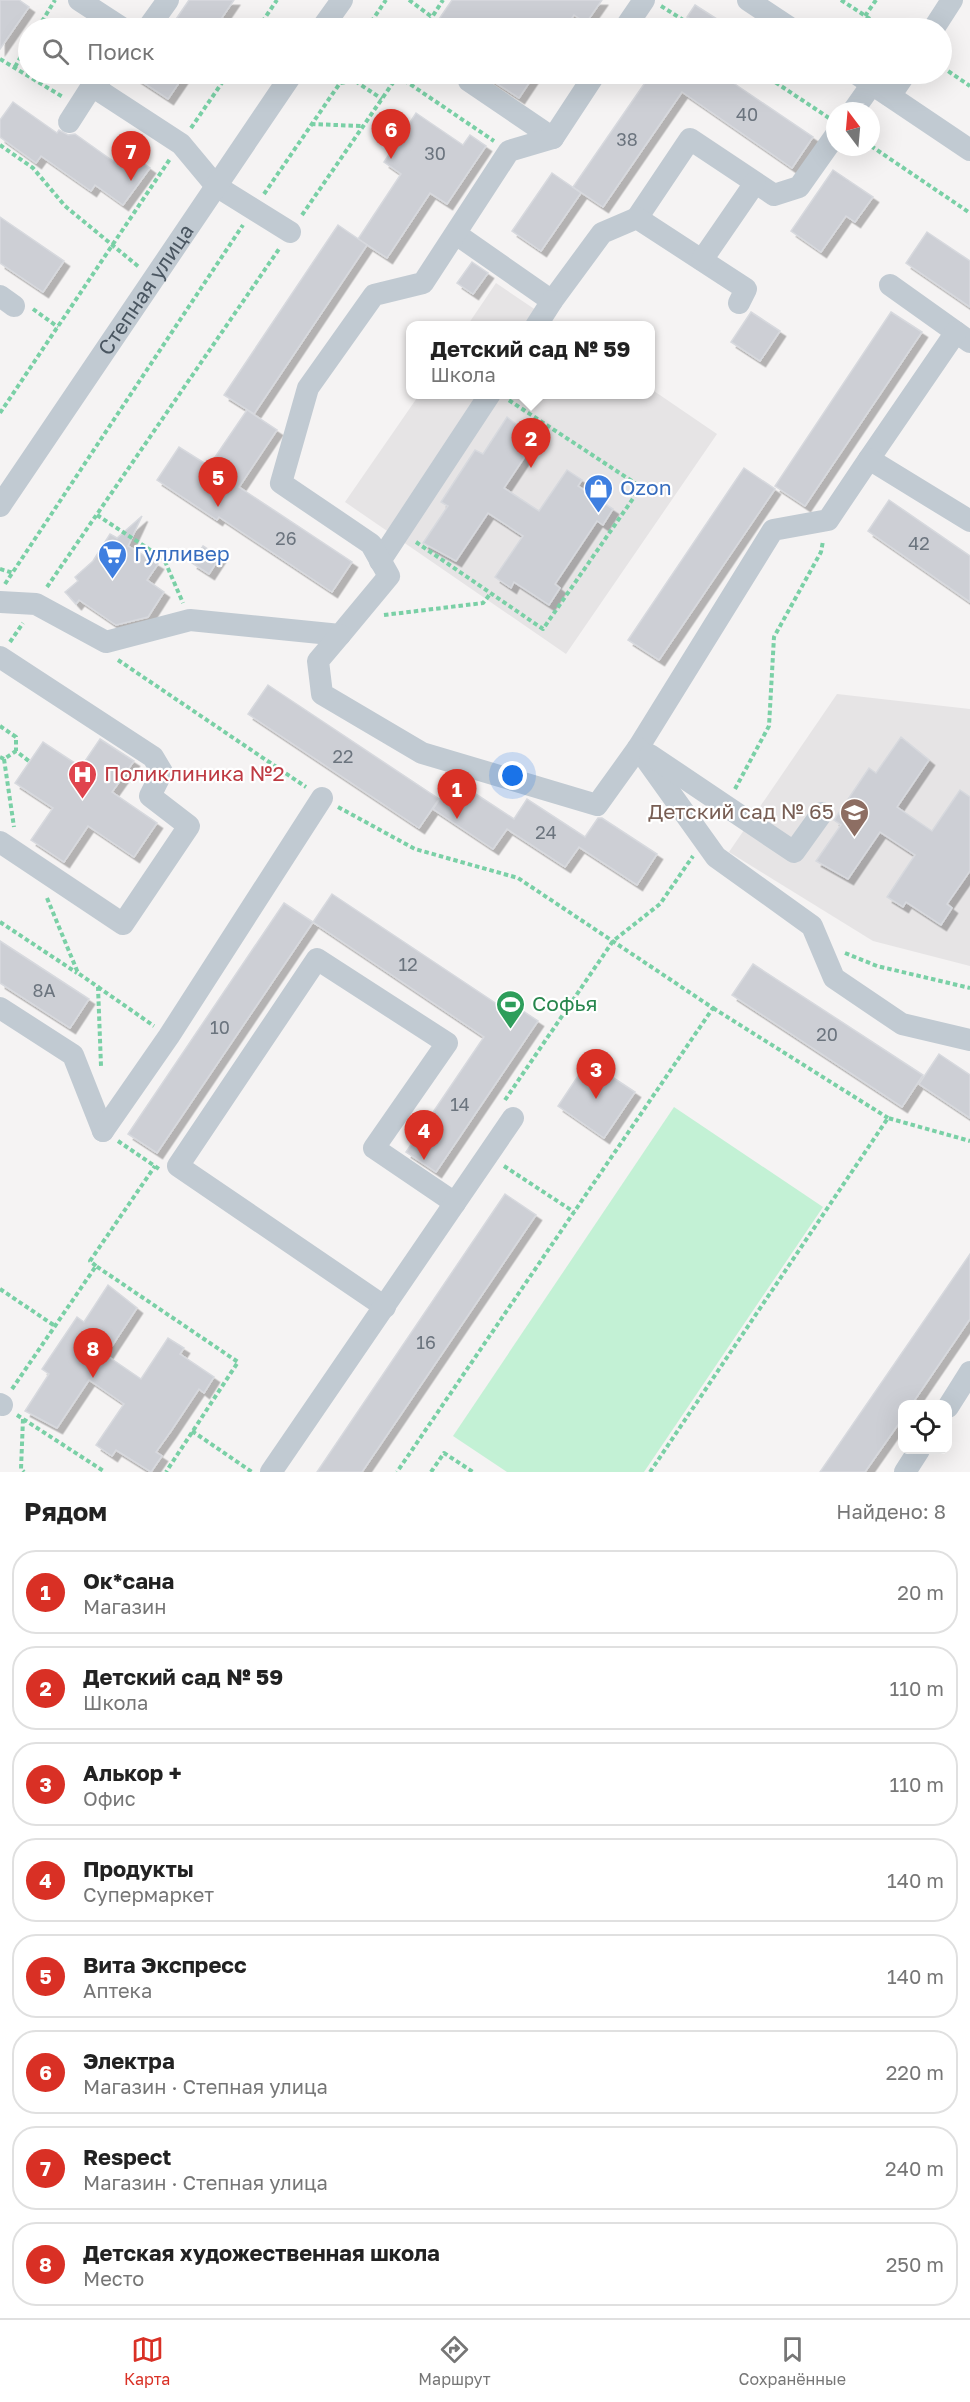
<!DOCTYPE html>
<html lang="ru">
<meta charset="utf-8">
<style>
body{margin:0;font-family:"Golos Text",sans-serif;background:#f2f2f2;color:#222}
.controls{position:absolute;right:18px;bottom:18px;display:grid;overflow:hidden;border-radius:12px;box-shadow:0 6px 24px #0002}
.controls button{width:54px;height:54px;display:grid;place-items:center;padding:0;border:0;border-bottom:2px solid #e0e0e0;background:#fff;color:#222;font:30px sans-serif}
.compass{position:absolute;left:826px;top:102px;width:54px;height:54px;border-radius:50%;background:#fff;box-shadow:0 6px 24px #0002;rotate:344deg}
.you{position:absolute;left:513px;top:776px;width:21px;height:21px;margin:-15px;border:4px solid #fff;border-radius:50%;background:#1a73e8;box-shadow:0 0 0 9px #1a73e833}
.badge{display:grid;place-items:center;width:39px;height:39px;border-radius:50%;background:#d93025;color:#fff;font-size:20px;font-weight:700}
.pin{position:absolute;translate:-50% -50px;filter:drop-shadow(0 2px 3px #0008)}
.pin::after{content:'';position:absolute;top:32px;width:21px;height:18px;background:inherit;clip-path:polygon(0 0,100% 0,50% 100%)}
.popup{position:absolute;left:406px;top:321px;width:249px;height:78px;box-sizing:border-box;display:grid;place-content:center;border-radius:12px;background:#fff;filter:drop-shadow(0 2px 4px #0005);font-size:20px;white-space:nowrap;color:#767676}
.popup b{font-size:22px;color:#222}
.popup::after{content:'';position:absolute;left:50%;top:100%;margin-left:-12px;border:12px solid transparent;border-top-color:#fff}
.list{margin:0;padding:0;list-style:none}
h2{display:flex;justify-content:space-between;align-items:center;height:78px;margin:0;padding:0 24px;font-size:26px}
h2 small{font-size:20px;font-weight:400;color:#767676}
.list li{display:grid;grid-template-columns:39px 1fr auto;gap:18px;align-items:center;box-sizing:border-box;height:84px;margin:0 12px 12px;padding:0 12px;border:2px solid #e0e0e0;border-radius:24px}
.list b{display:block;font-size:22px;white-space:nowrap}
.list p{margin:0;font-size:20px;white-space:nowrap;color:#767676}
.list em{font-size:20px;font-style:normal;color:#767676}
.icon{flex:none;width:33px;height:33px;fill:none;stroke:currentColor;stroke-width:2;stroke-linecap:round;stroke-linejoin:round}
.map{position:relative;flex:none;width:970px;height:1472px;overflow:hidden}
.search{position:absolute;background:#fff;box-shadow:0 6px 24px #0002;left:18px;right:18px;top:18px;height:66px;display:flex;align-items:center;gap:15px;box-sizing:border-box;padding:0 21px;border-radius:33px;color:#767676;font-size:22px}
.sheet{height:846px;background:#fff}
nav{display:flex;justify-content:space-around;align-items:center;box-sizing:border-box;height:84px;border-top:2px solid #e0e0e0;background:#fff;font-size:16px;color:#767676}
nav a{display:grid;justify-items:center;gap:3px}
nav .on{color:#d93025}
.map>svg:first-child{display:block}
.education{fill:#e6e4e5}
.green{fill:#c3f1d5}
.building{fill:#cdcfd5;stroke:#d7d9de;stroke-width:1.5;filter:url(#shadow)}
.lines{fill:none;stroke-linecap:round;stroke-linejoin:round}
.path{stroke:#7ad0a6;stroke-width:4;stroke-dasharray:4.5 3;stroke-linecap:butt}
.minor{stroke:#c1cad2;stroke-width:22}
.labels{text-anchor:middle;stroke-width:4.5;stroke-linejoin:round;paint-order:stroke}
.number-label{font-size:18px;fill:#6b747e}
.street-label{font-size:21px;fill:#4a5661;stroke:#fff}
.shop-label{font-size:21px;fill:#366cbe;stroke:#fff;text-anchor:start}
.health-label{font-size:21px;fill:#be3a42;stroke:#fff;text-anchor:start}
.education-label{font-size:21px;fill:#785e54;stroke:#fff;text-anchor:end}
.leisure-label{font-size:21px;fill:#27864d;stroke:#fff;text-anchor:start}
</style>
<div class="map">
<svg width="970" height="1472" viewBox="0 0 970 1472">
<defs>
<filter id="shadow"><feDropShadow dx="5.5" dy="5.5" stdDeviation="0" flood-color="#0004"/></filter>
</defs>
<rect width="100%" height="100%" fill="#f5f3f3"/>
<g class="education">
<polygon points="496,283 558,325 467,326"/>
<polygon points="651,389 717,434 566,654 345,502 419,395 651,394"/>
<polygon points="837,694 970,709 970,966 873,941 729,852"/>
</g>
<polygon class="green" points="674,1107 823,1207 644,1472 507,1472 453,1436"/>
<g class="building">
<polygon points="0,0 19,0 29,7 0,49"/>
<polygon points="189,0 234,0 215,28 170,28"/>
<polygon points="452,0 602,0 586,23 574,15 565,28 433,28"/>
<polygon points="695,5 731,28 704,28 687,17"/>
<polygon points="130,74 185,74 168,99"/>
<polygon points="482,74 535,74 519,98"/>
<polygon points="651,74 665,81 670,74 720,74 813,137 792,168 682,92 603,207 573,187"/>
<polygon points="13,102 57,133 59,130 68,135 75,134 113,161 122,148 150,168 123,205 95,185 91,191 41,156 36,163 0,137 0,120"/>
<polygon points="416,113 463,145 470,135 486,146 447,204 430,193 387,258 358,239 401,174 384,162"/>
<polygon points="833,170 873,197 855,222 846,216 821,252 791,231"/>
<polygon points="552,173 581,193 541,251 512,231"/>
<polygon points="0,217 64,261 43,292 0,263"/>
<polygon points="338,225 367,245 254,414 224,395"/>
<polygon points="927,232 970,261 970,307 906,263"/>
<polygon points="472,262 488,273 473,294 457,283"/>
<polygon points="751,312 780,331 760,361 731,342"/>
<polygon points="891,312 922,332 805,506 775,486"/>
<polygon points="247,410 277,430 239,487 352,562 332,592 219,517 217,520 157,480 179,447 209,466"/>
<polygon points="507,417 536,440 504,488 539,511 567,470 582,480 578,486 613,509 603,525 597,521 555,584 560,588 549,605 514,582 511,588 495,577 523,536 488,513 456,561 423,543 448,506 441,502 475,450 483,454"/>
<polygon points="744,468 775,489 659,660 628,640"/>
<polygon points="889,500 970,556 970,602 868,531"/>
<polygon points="142,516 128,546 158,564 147,580 164,592 148,617 116,625 79,600 76,604 65,592 78,581 75,577 93,561 110,534 117,538"/>
<polygon points="203,546 220,557 209,574 192,563"/>
<polygon points="268,685 439,799 419,828 248,714"/>
<polygon points="901,737 929,760 897,807 932,831 960,790 970,797 970,871 947,904 952,908 941,925 906,902 903,907 887,897 915,855 880,832 848,879 816,861 841,825 834,820 869,768 876,773"/>
<polygon points="100,739 134,761 112,792 157,823 134,857 88,826 64,862 31,840 53,808 15,783 43,742 81,767"/>
<polygon points="453,779 514,819 527,799 585,837 598,818 602,818 657,854 637,885 579,847 565,867 507,829 493,849 433,809"/>
<polygon points="332,894 503,1008 508,1001 538,1021 436,1172 406,1152 484,1037 313,922"/>
<polygon points="284,903 313,922 157,1153 128,1134"/>
<polygon points="0,941 89,999 70,1028 0,983"/>
<polygon points="753,964 923,1075 902,1107 732,995"/>
<polygon points="939,1054 970,1075 970,1118 919,1084"/>
<polygon points="588,1061 635,1092 604,1138 558,1106"/>
<polygon points="505,1194 536,1215 362,1472 317,1472"/>
<polygon points="970,1254 970,1319 912,1404 903,1404 903,1418 895,1429 865,1472 820,1472"/>
<polygon points="108,1285 137,1308 106,1355 141,1379 168,1338 184,1348 180,1354 214,1377 204,1393 199,1389 171,1431 156,1452 162,1456 151,1472 116,1450 112,1456 96,1445 124,1404 89,1380 57,1428 25,1411 49,1374 42,1369 77,1317 84,1322"/>
</g>
<g class="lines">
<g class="path">
<polyline points="409,0 432,17"/>
<polyline points="841,0 884,28"/>
<polyline points="661,6 696,28"/>
<polyline points="865,16 876,0"/>
<polyline points="38,28 55,0"/>
<polyline points="258,28 277,0"/>
<polyline points="367,28 386,0"/>
<polyline points="425,28 443,0"/>
<polyline points="0,59 63,97"/>
<polyline points="15,67 28,44"/>
<polyline points="942,67 970,86"/>
<polyline points="344,74 346,82"/>
<polyline points="763,74 829,118"/>
<polyline points="398,76 494,141"/>
<polyline points="311,124 361,126"/>
<polyline points="191,128 228,74"/>
<polyline points="0,145 33,168 65,206 139,267"/>
<polyline points="871,146 970,213"/>
<polyline points="264,194 340,83 355,81 382,99"/>
<polyline points="302,215 399,74"/>
<polyline points="33,309 58,327"/>
<polyline points="0,413 170,159"/>
<polyline points="97,515 164,559 183,603"/>
<polyline points="416,542 543,629 641,487 507,399"/>
<polyline points="0,569 13,573"/>
<polyline points="5,584 243,225"/>
<polyline points="47,587 279,249"/>
<polyline points="384,615 483,603 491,593"/>
<polyline points="10,642 23,623"/>
<polyline points="118,660 306,787"/>
<polyline points="0,726 16,737 16,751 30,762"/>
<polyline points="0,757 4,759 16,751"/>
<polyline points="4,759 14,827"/>
<polyline points="735,789 769,726 774,637 821,552 823,541"/>
<polyline points="338,807 415,849 518,878 713,1008 397,1472"/>
<polyline points="47,898 78,973 98,987 101,1066"/>
<polyline points="0,922 77,973"/>
<polyline points="845,953 877,966 970,988"/>
<polyline points="98,987 154,1026"/>
<polyline points="713,1008 888,1118"/>
<polyline points="505,1100 613,941 660,904 693,856"/>
<polyline points="118,1141 159,1169"/>
<polyline points="504,1166 574,1212"/>
<polyline points="96,1266 90,1261 155,1166"/>
<polyline points="0,1289 55,1326"/>
<polyline points="12,1389 96,1266 238,1362 166,1472"/>
<polyline points="17,1415 105,1472"/>
<polyline points="23,1419 21,1469 24,1472"/>
<polyline points="192,1431 252,1472"/>
<polyline points="431,1472 444,1453 473,1472"/>
<polyline points="650,1472 888,1118 970,1141"/>
</g>
<g class="minor">
<polyline points="79,0 122,28"/>
<polyline points="748,0 790,28"/>
<polyline points="148,28 168,0"/>
<polyline points="322,28 342,0"/>
<polyline points="625,28 644,0"/>
<polyline points="934,28 952,0"/>
<polyline points="105,74 92,86 181,144 216,186 290,232"/>
<polyline points="857,74 970,150"/>
<polyline points="469,81 553,138"/>
<polyline points="890,96 905,74"/>
<polyline points="853,111 872,84"/>
<polyline points="69,122 92,86"/>
<polyline points="637,218 690,139 774,195 799,187 835,136"/>
<polyline points="456,234 552,301 602,233 637,218 746,289 739,303"/>
<polyline points="702,260 755,183"/>
<polyline points="890,285 970,342"/>
<polyline points="0,296 14,306"/>
<polyline points="536,326 552,301"/>
<polyline points="869,459 956,332"/>
<path id="s1" d="M0,506L292,74"/>
<polyline points="380,561 490,394"/>
<polyline points="0,602 36,604 106,642 190,620 340,635 389,576 371,544 281,483 308,388 374,295 423,283 509,151 553,138 595,74"/>
<polyline points="340,635 318,661 322,694 422,753 597,805 638,748 773,530 828,520 869,459 970,521"/>
<polyline points="0,657 153,757 162,772 150,796 189,826 123,924 0,842"/>
<polyline points="638,748 716,857 812,926 834,978 902,1024 970,1040"/>
<polyline points="650,755 794,852 822,813"/>
<polyline points="0,1008 73,1055 103,1131"/>
<polyline points="103,1131 169,1036 322,798"/>
<polyline points="385,1307 178,1166 317,959 447,1043 374,1148 455,1203"/>
<polyline points="0,1404 2,1405"/>
<polyline points="948,1407 970,1372"/>
<polyline points="271,1472 513,1118"/>
<polyline points="905,1472 919,1450"/>
</g>
</g>
<defs>
<symbol id="shop-pin" viewBox="-11 -11 22 30"><path d="M0 17L-7.5 6A9.5 9.5 0 1 1 7.5 6Z" fill="#3f7fe0" stroke="#fff"/><path d="M-5-2.5h2.3a2.7 3.5 0 0 1 5.4 0H5L5.5 6h-11ZM-1.5-2.5h3a1.5 2.3 0 0 0-3 0Z" fill="#fff"/></symbol>
<symbol id="supermarket-pin" viewBox="-11 -11 22 30"><path d="M0 17L-7.5 6A9.5 9.5 0 1 1 7.5 6Z" fill="#3f7fe0" stroke="#fff"/><path d="M-6-5.5h2.5l.6 2H6L4.5 2H-2.5L-4.4-4H-6ZM-1.5 3.2a1.3 1.3 0 1 0 .1 0ZM3 3.2a1.3 1.3 0 1 0 .1 0Z" fill="#fff"/></symbol>
<symbol id="hospital-pin" viewBox="-11 -11 22 30"><path d="M0 17L-7.5 6A9.5 9.5 0 1 1 7.5 6Z" fill="#e0444e" stroke="#fff"/><path d="M-5-5h3v3.5h4V-5h3V5h-3V1.5h-4V5h-3Z" fill="#fff"/></symbol>
<symbol id="school-pin" viewBox="-11 -11 22 30"><path d="M0 17L-7.5 6A9.5 9.5 0 1 1 7.5 6Z" fill="#8d6e63" stroke="#fff"/><path d="M0-5L7-2L0 1L-7-2ZM-4 1L0 2.5L4 1V4Q0 6-4 4Z" fill="#fff"/></symbol>
<symbol id="stadium-pin" viewBox="-11 -11 22 30"><path d="M0 17L-7.5 6A9.5 9.5 0 1 1 7.5 6Z" fill="#2e9e5b" stroke="#fff"/><path d="M0-5a6.5 5 0 1 0 0 10a6.5 5 0 1 0 0-10ZM-3.5-1.8h7v3.6h-7Z" fill="#fff"/></symbol>
</defs>
<g fill-rule="evenodd">
<use href="#shop-pin" x="582" y="472" width="33" height="45"/>
<use href="#supermarket-pin" x="96" y="538" width="33" height="45"/>
<use href="#hospital-pin" x="66" y="758" width="33" height="45"/>
<use href="#school-pin" x="838" y="796" width="33" height="45"/>
<use href="#stadium-pin" x="494" y="988" width="33" height="45"/>
</g>
<g class="labels">
<g class="number-label">
<text x="747" y="121">40</text>
<text x="627" y="146">38</text>
<text x="435" y="160">30</text>
<text x="286" y="545">26</text>
<text x="919" y="550">42</text>
<text x="343" y="763">22</text>
<text x="546" y="839">24</text>
<text x="408" y="971">12</text>
<text x="44" y="997">8А</text>
<text x="220" y="1034">10</text>
<text x="827" y="1041">20</text>
<text x="460" y="1111">14</text>
<text x="426" y="1349">16</text>
</g>
<g class="street-label">
<text dy="7" stroke="none"><textPath href="#s1" startOffset="261">Степная улица</textPath></text>
</g>
<g class="shop-label">
<text x="620" y="495">Ozon</text>
<text x="134" y="561">Гулливер</text>
</g>
<g class="health-label">
<text x="104" y="781">Поликлиника №2</text>
</g>
<g class="education-label">
<text x="834" y="819">Детский сад № 65</text>
</g>
<g class="leisure-label">
<text x="532" y="1011">Софья</text>
</g>
</g>
</svg>
<div class="controls">
<button><svg class="icon" aria-label="locate" viewBox="0 0 24 24"><circle cx="12" cy="12" r="6"/><path d="M12 2v4M12 18v4M2 12h4M18 12h4"/></svg></button>
</div>
<svg class="compass" viewBox="-18 -18 36 36"><path d="M0-13l5 13h-10z" fill="#e53935"/><path d="M0 13l5-13h-10z" fill="#767676"/></svg>
<div class="you"></div>
<div class="pin badge" style="left:457px;top:819px">1</div>
<div class="pin badge" style="left:531px;top:468px">2</div>
<div class="popup"><b>Детский сад № 59</b>Школа</div>
<div class="pin badge" style="left:596px;top:1099px">3</div>
<div class="pin badge" style="left:424px;top:1160px">4</div>
<div class="pin badge" style="left:218px;top:507px">5</div>
<div class="pin badge" style="left:391px;top:159px">6</div>
<div class="pin badge" style="left:131px;top:181px">7</div>
<div class="pin badge" style="left:93px;top:1378px">8</div>
<div class="search"><svg class="icon" aria-label="search" viewBox="0 0 24 24"><circle cx="10" cy="10" r="6"/><path d="M15 15l6 6"/></svg>Поиск</div>
</div>
<section class="sheet">
<h2>Рядом<small>Найдено: 8</small></h2>
<ul class="list">
<li><span class="badge">1</span><div><b>Ок*сана</b><p>Магазин</p></div><em>20 m</em></li>
<li><span class="badge">2</span><div><b>Детский сад № 59</b><p>Школа</p></div><em>110 m</em></li>
<li><span class="badge">3</span><div><b>Алькор +</b><p>Офис</p></div><em>110 m</em></li>
<li><span class="badge">4</span><div><b>Продукты</b><p>Супермаркет</p></div><em>140 m</em></li>
<li><span class="badge">5</span><div><b>Вита Экспресс</b><p>Аптека</p></div><em>140 m</em></li>
<li><span class="badge">6</span><div><b>Электра</b><p>Магазин · Степная улица</p></div><em>220 m</em></li>
<li><span class="badge">7</span><div><b>Respect</b><p>Магазин · Степная улица</p></div><em>240 m</em></li>
<li><span class="badge">8</span><div><b>Детская художественная школа</b><p>Место</p></div><em>250 m</em></li>
</ul>
</section>
<nav>
<a class="on"><svg class="icon" aria-label="map" viewBox="0 0 24 24"><path d="M3 6l6-2 6 2 6-2v14l-6 2-6-2-6 2zM9 4v14M15 6v14"/></svg>Карта</a>
<a><svg class="icon" aria-label="directions" viewBox="0 0 24 24"><path d="M12 3l9 9-9 9-9-9zM9 14v-3h6M13 9l2 2-2 2"/></svg>Маршрут</a>
<a><svg class="icon" aria-label="saved" viewBox="0 0 24 24"><path d="M7 4h10v16l-5-4-5 4z"/></svg>Сохранённые</a>
</nav>
